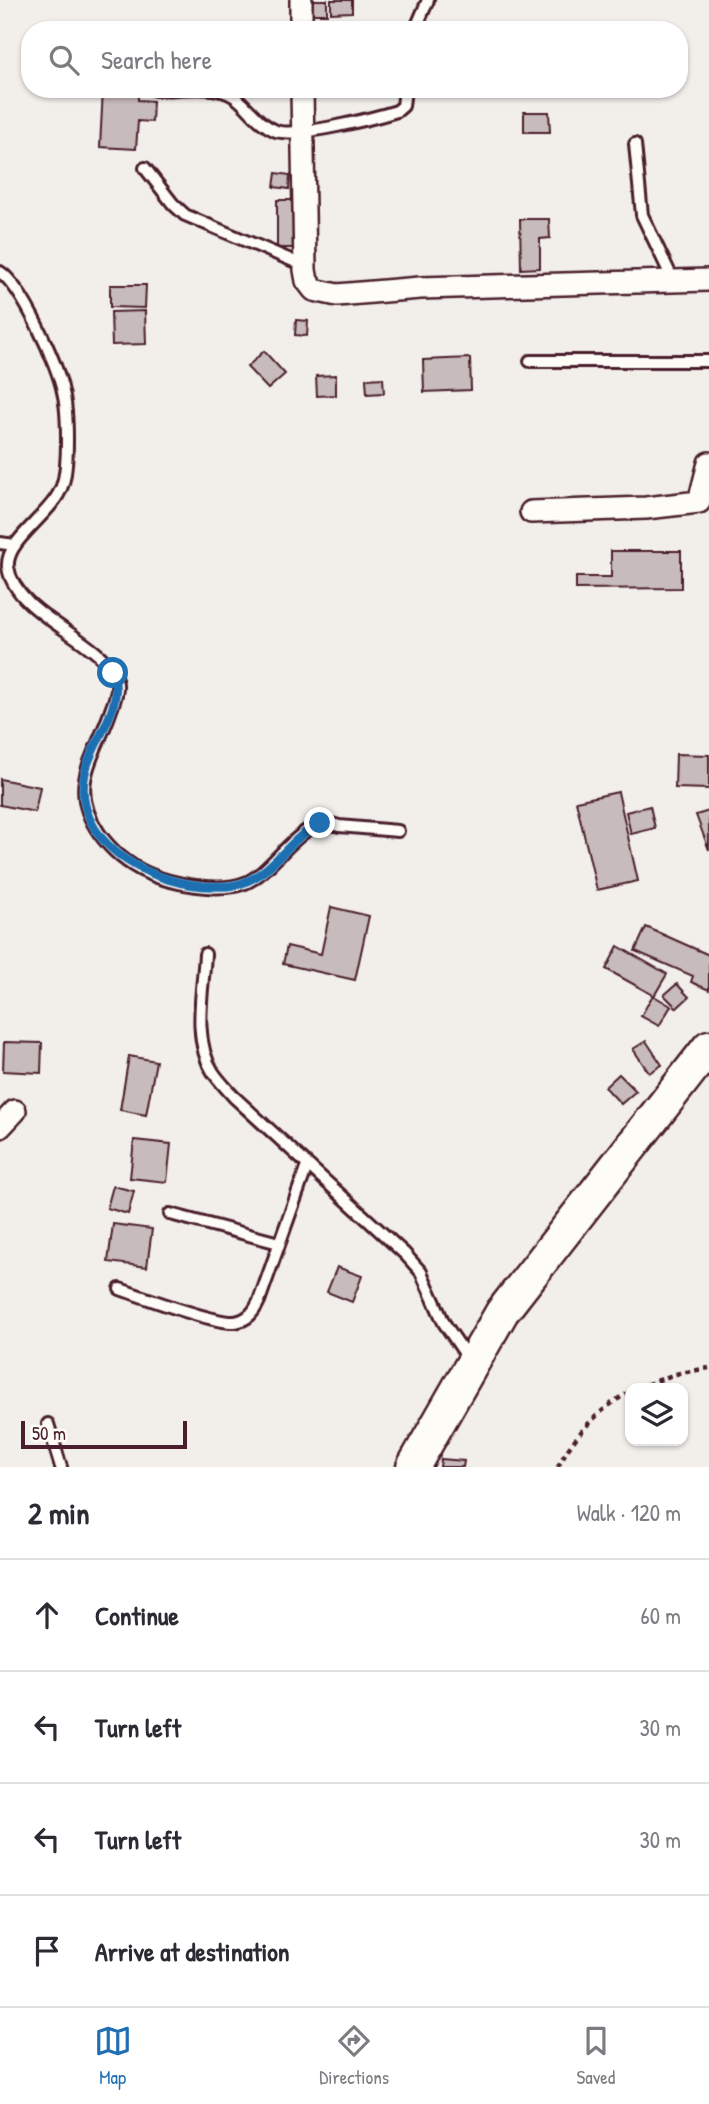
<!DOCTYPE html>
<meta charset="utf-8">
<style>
body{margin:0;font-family:"Patrick Hand",sans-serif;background:#f2f2f3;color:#2b2b33}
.controls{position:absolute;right:21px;bottom:21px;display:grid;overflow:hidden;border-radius:14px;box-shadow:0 2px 5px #0004}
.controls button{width:63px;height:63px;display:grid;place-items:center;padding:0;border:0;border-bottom:2px solid #e1e1e2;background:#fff;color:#2b2b33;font:35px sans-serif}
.scale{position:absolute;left:21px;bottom:18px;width:166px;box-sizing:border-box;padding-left:7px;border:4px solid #4a1f2b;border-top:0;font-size:19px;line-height:24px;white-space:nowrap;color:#4a1f2b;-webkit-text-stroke:5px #fdfcf7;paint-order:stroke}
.stop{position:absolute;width:21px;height:21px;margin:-16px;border:5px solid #1f6fb2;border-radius:50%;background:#fff}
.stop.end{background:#1f6fb2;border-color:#fff;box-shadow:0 2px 7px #0008}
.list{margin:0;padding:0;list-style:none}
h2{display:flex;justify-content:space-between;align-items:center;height:91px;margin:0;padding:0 28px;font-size:30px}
h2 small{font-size:23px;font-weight:400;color:#7c7c81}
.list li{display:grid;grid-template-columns:46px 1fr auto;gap:21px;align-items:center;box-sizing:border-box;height:112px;padding:0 28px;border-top:2px solid #e1e1e2}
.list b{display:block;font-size:26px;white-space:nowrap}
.list em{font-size:23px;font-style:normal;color:#7c7c81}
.icon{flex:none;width:38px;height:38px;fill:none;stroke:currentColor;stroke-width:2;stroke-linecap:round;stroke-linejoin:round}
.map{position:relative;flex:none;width:709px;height:1467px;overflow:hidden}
.search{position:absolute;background:#fff;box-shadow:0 2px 5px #0004;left:21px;right:21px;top:21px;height:77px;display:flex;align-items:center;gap:18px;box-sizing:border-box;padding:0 24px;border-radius:28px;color:#7c7c81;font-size:26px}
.sheet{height:539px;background:#fff}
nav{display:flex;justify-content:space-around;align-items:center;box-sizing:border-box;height:98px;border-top:2px solid #e1e1e2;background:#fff;font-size:19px;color:#7c7c81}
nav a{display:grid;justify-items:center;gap:4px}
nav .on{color:#1f6fb2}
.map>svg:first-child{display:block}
.building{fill:#c8bbbb;stroke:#4a1f2b;stroke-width:2}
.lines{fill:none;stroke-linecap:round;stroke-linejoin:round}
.lane-casing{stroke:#4a1f2b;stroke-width:16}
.street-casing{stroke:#4a1f2b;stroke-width:26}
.secondary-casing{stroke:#4a1f2b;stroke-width:37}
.path{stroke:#4a1f2b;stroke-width:4.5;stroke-dasharray:5 5;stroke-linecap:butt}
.lane{stroke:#fdfcf7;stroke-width:10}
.street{stroke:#fdfcf7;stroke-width:21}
.secondary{stroke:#fdfcf7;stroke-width:32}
.route{stroke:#1f6fb2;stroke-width:9}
</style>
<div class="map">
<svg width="709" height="1467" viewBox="0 0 709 1467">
<rect width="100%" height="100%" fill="#f2efeb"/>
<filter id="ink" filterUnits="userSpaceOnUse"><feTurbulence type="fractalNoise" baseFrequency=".0143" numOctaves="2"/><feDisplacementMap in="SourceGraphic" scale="14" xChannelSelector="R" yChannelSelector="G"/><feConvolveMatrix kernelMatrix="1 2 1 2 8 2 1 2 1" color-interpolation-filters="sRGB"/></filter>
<g filter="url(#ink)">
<g class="building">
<polygon points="311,0 327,0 327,14 310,14"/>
<polygon points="331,0 352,0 352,12 331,13"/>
<polygon points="103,89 138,89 138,100 153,101 152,122 138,121 136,149 100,147"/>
<polygon points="524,112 549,112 550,132 524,132"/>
<polygon points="276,173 290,175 289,189 274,187"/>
<polygon points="277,200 298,200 297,248 277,248"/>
<polygon points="520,219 549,219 550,238 540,239 540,268 521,269"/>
<polygon points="110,285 146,285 145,308 110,307"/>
<polygon points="145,311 146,344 112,345 111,312"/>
<polygon points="296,320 308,321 307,336 295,335"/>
<polygon points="264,351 285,374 268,389 247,367"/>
<polygon points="470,358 471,390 424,392 423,360"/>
<polygon points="336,375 336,395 317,396 316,376"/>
<polygon points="383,378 384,393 367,394 366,379"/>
<polygon points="611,551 681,551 681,588 576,589 576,577 611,577"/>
<polygon points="676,754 709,755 709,789 675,788"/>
<polygon points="0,779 40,787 35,812 0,805"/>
<polygon points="618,792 638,881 597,890 576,801"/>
<polygon points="650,806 655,828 631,834 626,812"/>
<polygon points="709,811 709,850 696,815"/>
<polygon points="331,907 369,916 355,980 283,964 287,946 321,954"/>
<polygon points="646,927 709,955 709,990 691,982 693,976 635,951"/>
<polygon points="618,946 667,974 654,996 671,1006 659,1026 641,1016 653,995 606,969"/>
<polygon points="677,984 689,997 677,1008 664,995"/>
<polygon points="646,1041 662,1065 649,1073 633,1049"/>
<polygon points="4,1042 42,1043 41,1073 3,1071"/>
<polygon points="129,1056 156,1061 146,1115 120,1110"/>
<polygon points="619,1074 636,1091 621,1104 605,1087"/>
<polygon points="134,1140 171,1144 167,1182 130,1178"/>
<polygon points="113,1186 134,1191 128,1214 107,1208"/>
<polygon points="113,1224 152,1229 147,1267 108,1262"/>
<polygon points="337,1267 362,1276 352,1302 327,1292"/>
<polygon points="441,1459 464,1461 463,1467 440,1467"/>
</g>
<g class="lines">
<defs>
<g id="lane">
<polyline points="415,30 428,0"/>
<path d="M155,90C178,90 215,83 235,97C249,107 258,124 276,131C297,138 374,118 397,111L403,106L405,89"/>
<polyline points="635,144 642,215 673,280"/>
<polyline points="145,168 173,204 185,215 305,266"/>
<path d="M0,272C22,286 58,365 63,392C68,412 69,467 62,486C53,514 5,540 8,567C15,618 112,642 117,684C118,693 114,702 111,710C96,756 66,785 99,833C111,850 127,864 147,873C171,884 219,893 245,883C277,870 302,812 339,826L398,831"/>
<polyline points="530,361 709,361"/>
<polyline points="0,543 15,545"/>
<path d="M205,954C203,991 192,1039 213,1072C219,1081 227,1089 234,1097L405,1254L421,1272L444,1323L470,1361"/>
<polyline points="170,1214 279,1243"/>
<path d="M120,1289C144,1297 215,1324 235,1322C248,1320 254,1312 259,1301L307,1166"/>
<polyline points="48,1424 61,1467"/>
</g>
<g id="street">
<polyline points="301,0 301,30"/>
<polyline points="302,89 305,270 307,281 314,290 337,295 420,288 709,280"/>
<polyline points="531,512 646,508 699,502 709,463"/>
<polyline points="0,1127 15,1111"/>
</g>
<polyline id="secondary" points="413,1467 502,1312 709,1047"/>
</defs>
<use href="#lane" class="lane-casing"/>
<use href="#street" class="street-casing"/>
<use href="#secondary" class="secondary-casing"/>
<g class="path">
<polyline points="638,1388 675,1374 709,1368"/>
<path d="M558,1467C572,1437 601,1407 630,1392"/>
</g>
<use href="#lane" class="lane"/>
<use href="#street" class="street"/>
<use href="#secondary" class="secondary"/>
</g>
</g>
<g class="lines" filter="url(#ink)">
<path class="route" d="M113,673C125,710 92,739 85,773C71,841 146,882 204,886C218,886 232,888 245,882C275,870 290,838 320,823"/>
</g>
</svg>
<div class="controls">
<button><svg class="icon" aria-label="layers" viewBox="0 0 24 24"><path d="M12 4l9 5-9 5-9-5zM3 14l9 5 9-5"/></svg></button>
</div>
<div class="scale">50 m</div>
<div class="stop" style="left:113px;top:673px"></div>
<div class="stop end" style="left:320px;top:823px"></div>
<div class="search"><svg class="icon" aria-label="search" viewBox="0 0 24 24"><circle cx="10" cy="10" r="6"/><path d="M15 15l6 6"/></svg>Search here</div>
</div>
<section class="sheet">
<h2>2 min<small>Walk · 120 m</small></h2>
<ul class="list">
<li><svg class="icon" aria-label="ahead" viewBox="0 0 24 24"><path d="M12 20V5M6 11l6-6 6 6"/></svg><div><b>Continue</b></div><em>60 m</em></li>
<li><svg class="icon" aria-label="left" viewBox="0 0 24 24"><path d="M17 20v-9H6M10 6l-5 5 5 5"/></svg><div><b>Turn left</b></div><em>30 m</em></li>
<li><svg class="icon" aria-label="left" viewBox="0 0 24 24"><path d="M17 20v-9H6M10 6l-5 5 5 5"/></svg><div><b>Turn left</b></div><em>30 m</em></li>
<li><svg class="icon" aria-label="arrive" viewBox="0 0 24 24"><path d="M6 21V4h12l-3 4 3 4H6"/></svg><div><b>Arrive at destination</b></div></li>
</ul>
</section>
<nav>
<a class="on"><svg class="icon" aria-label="map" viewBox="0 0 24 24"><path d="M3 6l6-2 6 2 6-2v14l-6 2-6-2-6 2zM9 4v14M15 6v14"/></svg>Map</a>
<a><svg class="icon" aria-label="directions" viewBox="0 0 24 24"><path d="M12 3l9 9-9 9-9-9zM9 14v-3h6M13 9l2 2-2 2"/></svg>Directions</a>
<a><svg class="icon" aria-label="saved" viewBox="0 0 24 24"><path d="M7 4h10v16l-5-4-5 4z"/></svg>Saved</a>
</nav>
